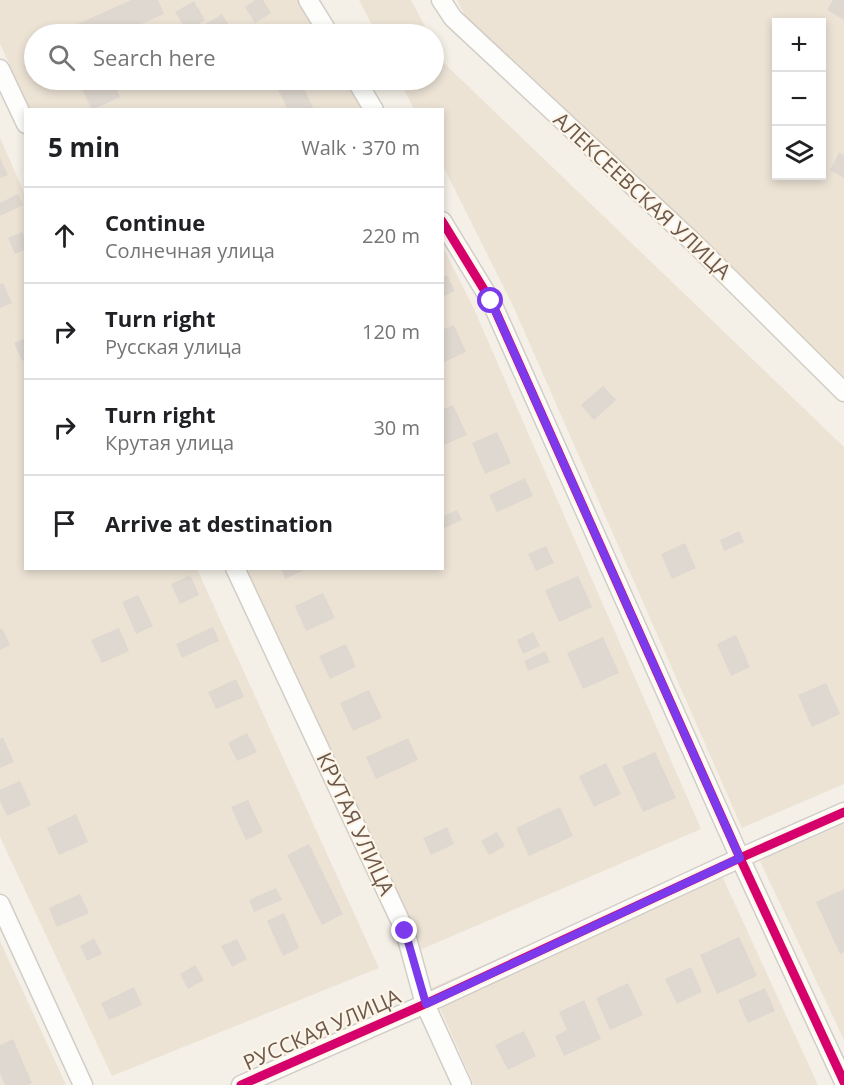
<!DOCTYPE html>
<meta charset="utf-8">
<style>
body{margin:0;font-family:"Open Sans",sans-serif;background:#f2f2f2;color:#202124}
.controls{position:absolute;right:18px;top:18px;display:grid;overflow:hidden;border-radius:0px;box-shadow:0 3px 9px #0003}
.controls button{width:54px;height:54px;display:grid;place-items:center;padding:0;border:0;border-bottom:2px solid #e0e0e0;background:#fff;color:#202124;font:30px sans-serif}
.stop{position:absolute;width:18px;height:18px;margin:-14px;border:4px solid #7c3aed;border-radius:50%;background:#fff}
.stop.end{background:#7c3aed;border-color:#fff;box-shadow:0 2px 6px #0008}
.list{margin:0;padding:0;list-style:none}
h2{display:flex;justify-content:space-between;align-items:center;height:78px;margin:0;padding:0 24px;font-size:26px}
h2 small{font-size:20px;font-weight:400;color:#757577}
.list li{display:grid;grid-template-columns:39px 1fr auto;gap:18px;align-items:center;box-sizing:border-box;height:96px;padding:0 24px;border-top:2px solid #e0e0e0}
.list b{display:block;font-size:22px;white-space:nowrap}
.list p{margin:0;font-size:20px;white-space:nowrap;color:#757577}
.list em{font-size:20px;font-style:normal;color:#757577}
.icon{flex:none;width:33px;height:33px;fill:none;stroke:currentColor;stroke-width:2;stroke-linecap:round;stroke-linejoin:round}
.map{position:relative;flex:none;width:844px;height:1085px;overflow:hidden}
.search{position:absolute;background:#fff;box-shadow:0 3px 9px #0003;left:24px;top:24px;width:420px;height:66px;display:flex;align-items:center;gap:15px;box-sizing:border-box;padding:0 21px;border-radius:33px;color:#757577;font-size:22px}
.panel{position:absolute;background:#fff;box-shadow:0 3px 9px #0003;left:24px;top:108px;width:420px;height:462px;border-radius:0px}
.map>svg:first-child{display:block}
.residential{fill:#ece3d5;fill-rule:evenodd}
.building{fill:#dfd8d0}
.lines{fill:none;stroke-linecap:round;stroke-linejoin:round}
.minor-casing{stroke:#d2cdc6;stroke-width:21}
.minor{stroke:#fdfdfb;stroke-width:18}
.cycleway-casing{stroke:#fcf5e8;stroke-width:13}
.cycleway{stroke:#d6006c;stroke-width:9}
.route{stroke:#7c3aed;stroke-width:8}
.labels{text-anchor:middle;stroke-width:4.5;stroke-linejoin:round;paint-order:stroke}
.street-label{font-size:21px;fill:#6d594c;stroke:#fcf5e8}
</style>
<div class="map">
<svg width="844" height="1085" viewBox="0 0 844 1085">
<rect width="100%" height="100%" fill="#f4f0e7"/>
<g class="residential">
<polygon points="0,0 318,0 336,34 34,34 34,80 358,80 373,109 30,109 0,44"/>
<polygon points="359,0 411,0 429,34 377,34"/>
<path d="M457,0H844V382L469,23ZM776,22H822V176H776Z"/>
<polygon points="434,43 445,64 844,447 844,784 742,828 514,308 443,166 442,110 414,109 399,80 434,80"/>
<polygon points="0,138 25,194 26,568 197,569 379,968 112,1076 0,837"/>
<polygon points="443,247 474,309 701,829 415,952 240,569 442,568"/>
<polygon points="844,824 844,1040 760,861"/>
<polygon points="717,865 818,1085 474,1085 431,988"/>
<polygon points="0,941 66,1085 0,1085"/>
</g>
<g class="building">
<polygon points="131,0 158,0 164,14 119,34 64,34 62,31"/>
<polygon points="255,0 263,0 271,13 255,23 245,7"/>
<polygon points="833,0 844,0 844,20 827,10"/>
<polygon points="194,1 205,20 187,31 175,12"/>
<polygon points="222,14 234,34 189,34"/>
<polygon points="78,80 113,80 120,97 92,110"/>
<polygon points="283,80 300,80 314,110 288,110 275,83"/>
<polygon points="839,153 844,155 844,178 830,170"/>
<polygon points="0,158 8,175 0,178"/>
<polygon points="18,194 23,205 0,216 0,203"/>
<polygon points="22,232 26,240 26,249 15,254 8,238"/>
<polygon points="447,275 455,291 442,297 442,277"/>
<polygon points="3,283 12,303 0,308 0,284"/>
<polygon points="454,325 466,352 442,363 442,330"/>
<polygon points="26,338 26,359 22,361 14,343"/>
<polygon points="603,386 616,400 594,420 581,405"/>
<polygon points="453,405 467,435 442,446 442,410"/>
<polygon points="497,432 511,463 485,474 472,443"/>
<polygon points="525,478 533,496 497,512 489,495"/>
<polygon points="457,510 462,520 442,529 442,517"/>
<polygon points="739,531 744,542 724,551 720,540"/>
<polygon points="685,543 696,568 672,579 661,554"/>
<polygon points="546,546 554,563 536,571 528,554"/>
<polygon points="281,568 308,568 285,579"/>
<polygon points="190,575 199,595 180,604 171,584"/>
<polygon points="578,576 592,607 559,622 545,590"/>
<polygon points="323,593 335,618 306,631 295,606"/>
<polygon points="138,595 153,626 136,634 122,602"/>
<polygon points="213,627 219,641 182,658 176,644"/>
<polygon points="2,628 10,645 0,650 0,629"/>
<polygon points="119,628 129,651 102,663 91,640"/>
<polygon points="533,632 540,646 523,654 517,640"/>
<polygon points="736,635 750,667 731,676 717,644"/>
<polygon points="603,637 619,673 583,689 567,653"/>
<polygon points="346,644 356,667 330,679 319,656"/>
<polygon points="545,651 550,662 528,671 524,661"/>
<polygon points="236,679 244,697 216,709 208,692"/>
<polygon points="826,683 840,714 812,727 798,695"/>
<polygon points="369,690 382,718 353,731 340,703"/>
<polygon points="247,733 257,752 237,761 228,743"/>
<polygon points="3,737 14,762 0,768 0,739"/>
<polygon points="408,738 418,760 376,779 366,757"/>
<polygon points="655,752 676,798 643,812 622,767"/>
<polygon points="606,763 621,794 594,807 579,776"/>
<polygon points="20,781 31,805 7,816 0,801 0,790"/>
<polygon points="248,800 263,832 246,840 231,807"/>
<polygon points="560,807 573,836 529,856 516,828"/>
<polygon points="76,814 88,842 59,855 47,828"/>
<polygon points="447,827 454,844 431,855 423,838"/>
<polygon points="497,832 505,846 489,855 481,841"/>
<polygon points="309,844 343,914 322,925 287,855"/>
<polygon points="276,888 282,900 254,912 249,900"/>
<polygon points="844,889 844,952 840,954 816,902"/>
<polygon points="80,894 89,913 57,927 49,908"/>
<polygon points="284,913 299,948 283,956 267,921"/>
<polygon points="739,937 757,976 717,994 700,955"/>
<polygon points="94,938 102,954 87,961 80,946"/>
<polygon points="237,939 247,959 232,967 221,946"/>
<polygon points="195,965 204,980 188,989 180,974"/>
<polygon points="691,967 702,992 677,1004 665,979"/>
<polygon points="628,983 643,1015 610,1030 596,998"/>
<polygon points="134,987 142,1005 109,1020 101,1003"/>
<polygon points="765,988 775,1011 748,1023 738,1000"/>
<polygon points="584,1000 601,1039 564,1056 555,1036 567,1030 559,1012"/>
<polygon points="524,1031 536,1056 508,1070 495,1045"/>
<polygon points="13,1039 32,1083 28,1085 5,1085 0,1073 0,1045"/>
</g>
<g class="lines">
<defs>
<g id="minor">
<polyline points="308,0 329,34"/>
<polyline points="441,0 453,18 694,243 844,392"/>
<polyline points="0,69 26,124"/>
<polyline points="356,80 374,110"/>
<polyline points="442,221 491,301 740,858 844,1082"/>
<polyline points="235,568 405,931 425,1004 462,1085"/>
<polyline points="0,904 83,1085"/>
<polyline points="241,1085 425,1004 740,858 844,812"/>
</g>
</defs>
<use href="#minor" class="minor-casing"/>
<use href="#minor" class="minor"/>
<defs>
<g id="cycleway">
<polyline points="442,221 491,301 740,858 844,1082"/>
<polyline points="241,1085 425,1004 740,858 844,812"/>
</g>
</defs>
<use href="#cycleway" class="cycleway-casing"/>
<use href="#cycleway" class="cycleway"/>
</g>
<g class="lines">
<polyline class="route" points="405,931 426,1004 740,858 491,301"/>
</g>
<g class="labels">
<g class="street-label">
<text transform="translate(642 196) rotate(43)" y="7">АЛЕКСЕЕВСКАЯ УЛИЦА</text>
<text transform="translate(355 824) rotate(65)" y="7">КРУТАЯ УЛИЦА</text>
<text transform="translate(322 1030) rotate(-24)" y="7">РУССКАЯ УЛИЦА</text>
</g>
</g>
</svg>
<div class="controls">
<button>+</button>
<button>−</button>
<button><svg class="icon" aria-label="layers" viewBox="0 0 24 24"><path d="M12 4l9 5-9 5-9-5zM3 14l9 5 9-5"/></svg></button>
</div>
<div class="stop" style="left:491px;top:301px"></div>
<div class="stop end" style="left:405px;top:931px"></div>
<div class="search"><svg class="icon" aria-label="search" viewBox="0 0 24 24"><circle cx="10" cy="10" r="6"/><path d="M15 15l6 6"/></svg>Search here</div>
<section class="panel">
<h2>5 min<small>Walk · 370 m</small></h2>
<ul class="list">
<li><svg class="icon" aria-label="ahead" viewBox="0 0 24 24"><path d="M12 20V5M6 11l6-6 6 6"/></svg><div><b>Continue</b><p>Солнечная улица</p></div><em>220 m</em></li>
<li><svg class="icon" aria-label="right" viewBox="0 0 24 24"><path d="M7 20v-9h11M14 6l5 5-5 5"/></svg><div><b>Turn right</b><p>Русская улица</p></div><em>120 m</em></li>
<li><svg class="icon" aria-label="right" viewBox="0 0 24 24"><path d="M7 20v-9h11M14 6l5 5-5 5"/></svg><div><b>Turn right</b><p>Крутая улица</p></div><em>30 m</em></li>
<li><svg class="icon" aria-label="arrive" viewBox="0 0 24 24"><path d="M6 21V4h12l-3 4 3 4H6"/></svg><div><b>Arrive at destination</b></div></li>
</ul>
</section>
</div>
